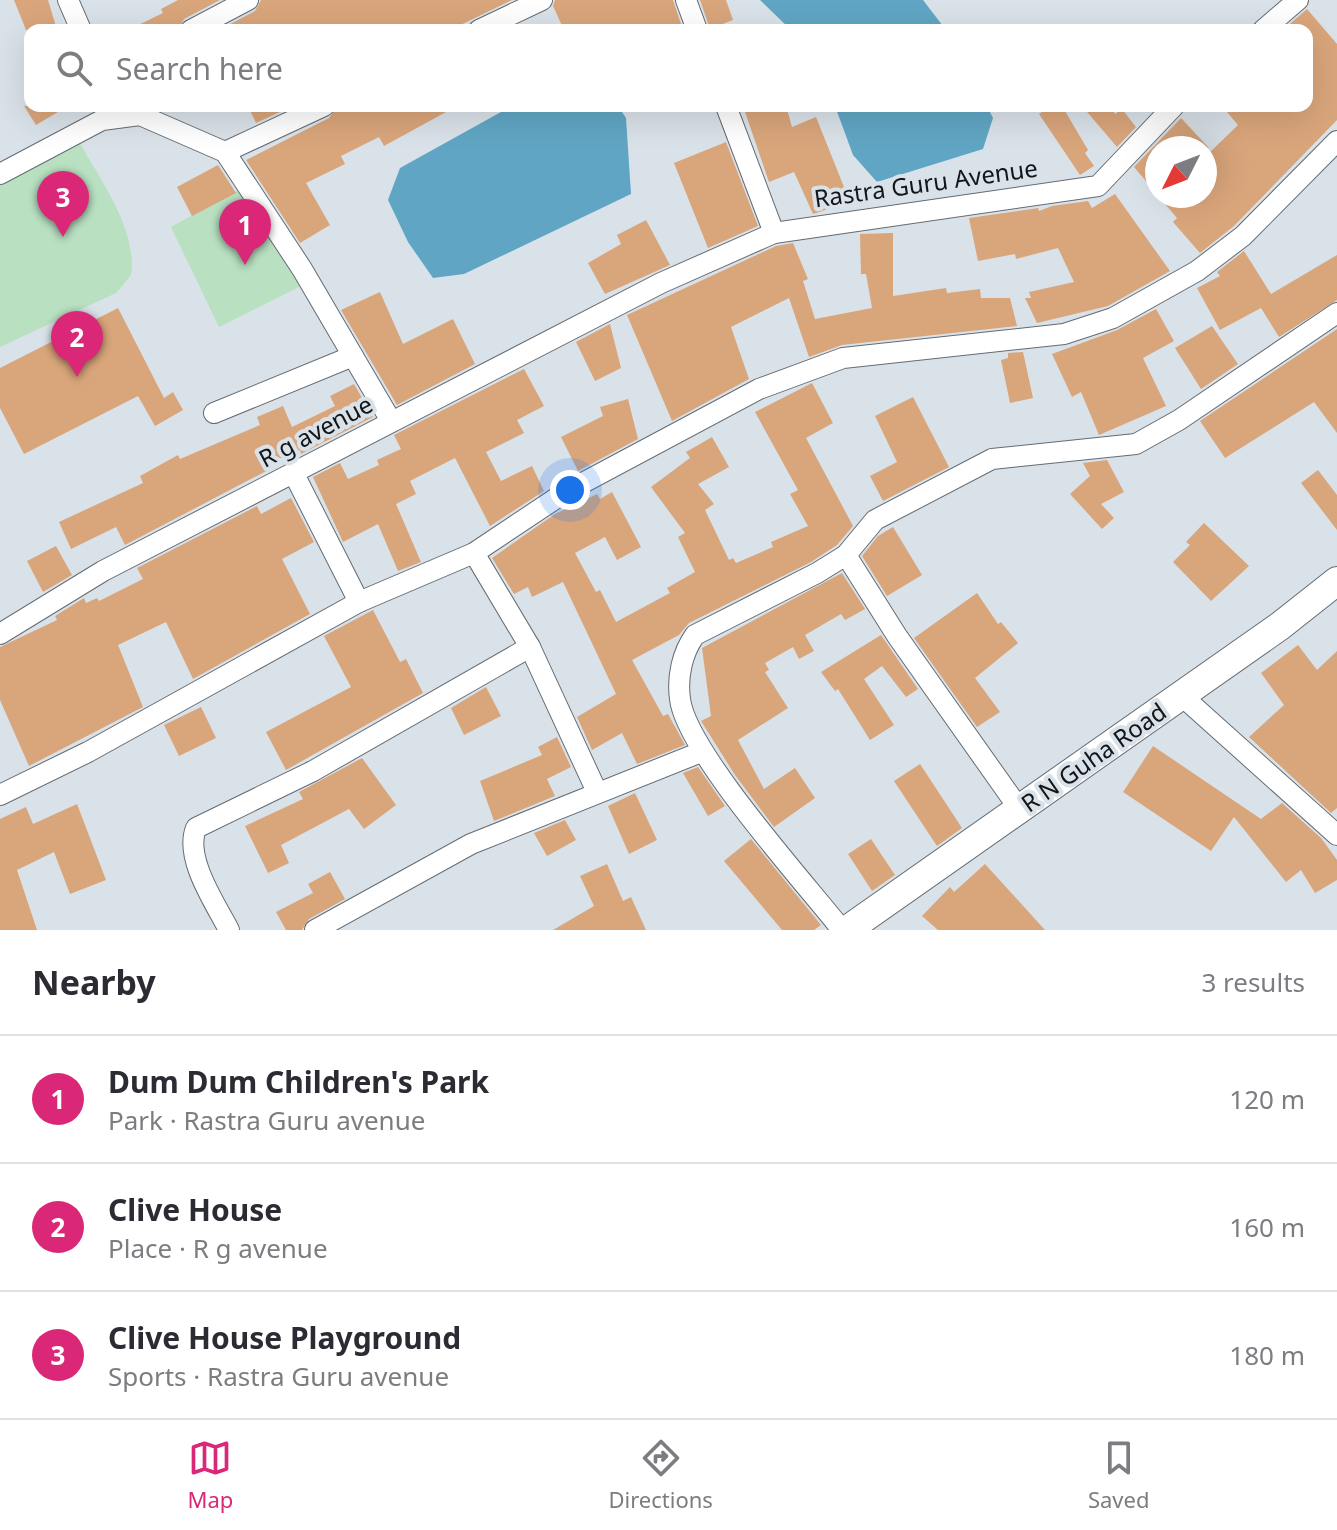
<!DOCTYPE html>
<meta charset="utf-8">
<style>
body{margin:0;font-family:"Noto Sans",sans-serif;background:#f2f2f3;color:#2b2b33}
.compass{position:absolute;left:1145px;top:136px;width:72px;height:72px;border-radius:50%;background:#fff;box-shadow:0 8px 32px #0002;rotate:228deg}
.you{position:absolute;left:570px;top:490px;width:28px;height:28px;margin:-20px;border:6px solid #fff;border-radius:50%;background:#1a73e8;box-shadow:0 0 0 12px #1a73e833}
.badge{display:grid;place-items:center;width:52px;height:52px;border-radius:50%;background:#db2777;color:#fff;font-size:26px;font-weight:700}
.pin{position:absolute;translate:-50% -66px;filter:drop-shadow(0 2px 4px #0008)}
.pin::after{content:'';position:absolute;top:42px;width:28px;height:24px;background:inherit;clip-path:polygon(0 0,100% 0,50% 100%)}
.list{margin:0;padding:0;list-style:none}
h2{display:flex;justify-content:space-between;align-items:center;height:104px;margin:0;padding:0 32px;font-size:34px}
h2 small{font-size:26px;font-weight:400;color:#7c7c81}
.list li{display:grid;grid-template-columns:52px 1fr auto;gap:24px;align-items:center;box-sizing:border-box;height:128px;padding:0 32px;border-top:2px solid #e1e1e2}
.list b{display:block;font-size:30px;white-space:nowrap}
.list p{margin:0;font-size:26px;white-space:nowrap;color:#7c7c81}
.list em{font-size:26px;font-style:normal;color:#7c7c81}
.icon{flex:none;width:44px;height:44px;fill:none;stroke:currentColor;stroke-width:2;stroke-linecap:round;stroke-linejoin:round}
.map{position:relative;flex:none;width:1337px;height:930px;overflow:hidden}
.search{position:absolute;background:#fff;box-shadow:0 8px 32px #0002;left:24px;right:24px;top:24px;height:88px;display:flex;align-items:center;gap:20px;box-sizing:border-box;padding:0 28px;border-radius:16px;color:#7c7c81;font-size:30px}
.sheet{height:488px;background:#fff}
nav{display:flex;justify-content:space-around;align-items:center;box-sizing:border-box;height:112px;border-top:2px solid #e1e1e2;background:#fff;font-size:22px;color:#7c7c81}
nav a{display:grid;justify-items:center;gap:4px}
nav .on{color:#db2777}
.map>svg:first-child{display:block}
.green{fill:#b8e0c1}
.water{fill:#60a6c4}
.building{fill:#d9a57b}
.lines{fill:none;stroke-linecap:round;stroke-linejoin:round}
.street-casing{stroke:#646b72;stroke-width:22}
.secondary-casing{stroke:#646b72;stroke-width:30}
.street{stroke:#fff;stroke-width:20}
.secondary{stroke:#fff;stroke-width:28}
.labels{text-anchor:middle;stroke-width:8;stroke-linejoin:round;paint-order:stroke}
.street-label{font-size:24px;fill:#131619;stroke:#dae2e9}
</style>
<div class="map">
<svg width="1337" height="930" viewBox="0 0 1337 930">
<rect width="100%" height="100%" fill="#dae2e9"/>
<g class="green">
<path d="M77,138C98,177 138,229 131,275L116,293L0,347V185Z"/>
<polygon points="247,185 309,282 219,327 171,227"/>
</g>
<g class="water">
<polygon points="760,0 923,0 946,30 791,30"/>
<polygon points="512,106 618,106 626,118 631,194 464,274 433,278 408,242 388,200 400,168"/>
<polygon points="835,106 987,106 993,118 983,149 877,182 853,155"/>
</g>
<g class="building">
<polygon points="14,0 48,0 57,30 26,30"/>
<polygon points="178,0 220,0 184,19 178,30 128,30 163,13 161,9"/>
<polygon points="261,0 512,0 450,30 219,30 255,11"/>
<polygon points="555,0 673,0 683,30 564,30 553,6"/>
<polygon points="700,0 726,0 733,20 710,29"/>
<polygon points="1307,9 1337,44 1337,120 1234,226 1200,253 1173,222 1177,218 1158,196 1205,196 1205,157 1238,125 1222,106 1307,106 1307,30 1283,30"/>
<polygon points="24,106 68,106 36,125"/>
<polygon points="248,106 293,106 256,123"/>
<polygon points="337,106 457,106 384,146 379,137 341,156 345,164 306,183 330,225 300,243 246,160 329,118"/>
<polygon points="743,106 786,106 792,127 816,117 850,202 813,214 794,172 769,182"/>
<polygon points="1051,106 1062,106 1088,150 1085,153 1094,166 1080,175 1039,114"/>
<polygon points="1082,106 1110,106 1115,114 1122,109 1136,127 1117,147"/>
<polygon points="1181,118 1209,148 1157,148 1157,194 1134,167"/>
<polygon points="726,142 758,226 708,248 674,163"/>
<polygon points="218,165 236,193 192,216 177,187"/>
<polygon points="1115,194 1170,271 1108,306 1037,323 1025,298 1031,298 1029,292 1074,282 1058,248 1016,259 1015,254 978,261 969,218 1038,208 1039,211 1052,206 1088,201 1092,208"/>
<polygon points="646,220 670,265 605,294 588,263 621,244 617,235"/>
<polygon points="893,233 893,296 946,288 947,293 980,289 981,298 1010,298 1017,326 842,345 809,357 789,298 731,327 749,379 672,421 627,315 776,246 793,243 808,279 803,281 815,319 872,308 866,274 861,274 860,234"/>
<polygon points="1244,251 1271,294 1337,255 1337,300 1279,337 1261,308 1220,330 1197,288 1220,276 1217,272"/>
<polygon points="380,292 403,344 453,319 475,364 397,405 341,310"/>
<polygon points="118,308 164,398 173,392 183,410 155,426 138,396 24,454 0,408 0,368"/>
<polygon points="1156,309 1174,341 1143,358 1166,406 1099,435 1081,392 1072,397 1052,354 1117,330"/>
<polygon points="610,324 621,368 595,381 576,342"/>
<polygon points="1212,326 1238,364 1201,389 1175,348"/>
<polygon points="1337,329 1337,433 1314,402 1225,458 1200,421"/>
<polygon points="1023,352 1033,398 1010,403 1001,360 1008,358 1008,353"/>
<polygon points="524,369 544,406 517,420 524,433 486,452 501,481 532,466 544,491 490,526 455,458 410,481 416,494 396,504 421,562 398,571 378,524 343,542 313,477 340,463 348,479 379,465 377,460 401,449 394,435"/>
<polygon points="812,383 833,423 806,438 853,526 837,545 811,562 689,623 679,635 632,660 663,716 668,714 685,745 637,764 622,733 592,750 577,717 616,694 563,582 532,597 528,587 514,594 492,558 555,514 597,494 600,499 612,492 641,547 617,560 605,537 575,553 596,592 600,590 616,622 670,593 667,588 695,572 678,537 685,533 651,487 690,458 686,452 712,437 729,467 698,484 714,504 705,510 729,560 733,558 736,563 773,547 771,542 808,526 790,494 798,490 755,412"/>
<polygon points="354,384 373,417 301,454 300,450 267,464 270,469 125,545 116,527 71,549 59,522 143,483 140,476 178,455 180,459 260,425 257,417 283,406 292,427 335,406 330,396"/>
<polygon points="913,397 949,467 883,501 870,476 897,462 875,416"/>
<polygon points="628,399 638,439 578,471 561,437 603,416 600,407"/>
<polygon points="1107,460 1124,492 1101,504 1114,518 1102,529 1070,494 1090,476 1083,463"/>
<polygon points="1318,470 1337,495 1337,530 1301,483"/>
<polygon points="291,498 314,542 282,559 310,614 193,679 166,622 118,645 143,707 29,766 0,700 0,647 57,620 55,616 84,598 86,603 97,598 99,601 143,579 137,568 257,506 261,514"/>
<polygon points="1204,523 1249,566 1211,601 1173,562 1190,545 1186,542"/>
<polygon points="893,527 922,575 887,596 862,556 878,536"/>
<polygon points="56,546 72,575 43,592 27,561"/>
<polygon points="842,573 865,609 845,620 841,614 805,635 814,651 799,659 793,647 765,663 769,670 765,672 788,708 738,740 764,789 795,768 815,798 774,827 735,775 701,721 711,716 702,648"/>
<polygon points="977,593 998,624 1001,622 1018,643 975,678 1000,712 977,727 914,638"/>
<polygon points="373,610 400,662 406,659 423,693 286,770 266,732 351,687 324,636"/>
<polygon points="881,635 918,689 906,697 882,666 864,679 894,725 870,740 838,689 835,691 821,672"/>
<polygon points="1298,645 1317,670 1337,651 1337,808 1331,813 1249,737 1284,705 1261,673"/>
<polygon points="486,687 501,716 464,735 451,708"/>
<polygon points="201,707 216,738 179,756 164,725"/>
<polygon points="557,737 571,767 547,779 555,796 494,821 480,781 542,755 538,747"/>
<polygon points="1153,746 1261,819 1282,803 1321,838 1337,860 1337,880 1315,893 1301,870 1286,882 1234,817 1211,851 1123,792"/>
<polygon points="362,758 396,805 364,829 349,809 281,845 289,863 268,873 245,826 303,799 299,792"/>
<polygon points="920,764 962,828 937,846 894,781"/>
<polygon points="698,767 725,806 708,816 683,773"/>
<polygon points="635,793 657,840 629,854 608,806"/>
<polygon points="77,804 106,880 70,894 54,852 17,870 37,930 0,930 0,819 26,807 33,824"/>
<polygon points="565,820 576,840 547,856 534,833"/>
<polygon points="751,839 821,925 814,930 782,930 724,861"/>
<polygon points="871,839 895,875 872,891 848,854"/>
<polygon points="607,864 623,901 631,897 646,930 553,930 594,906 580,876"/>
<polygon points="985,864 1045,930 938,930 922,916 950,887 954,892"/>
<polygon points="330,872 345,899 309,919 302,930 286,930 276,912 313,893 308,884"/>
</g>
<g class="lines">
<defs>
<g id="street">
<polyline points="68,0 81,30"/>
<polyline points="686,0 697,30"/>
<polyline points="191,30 248,0"/>
<polyline points="479,30 542,0"/>
<polyline points="1263,30 1298,0"/>
<polyline points="726,106 774,233"/>
<polyline points="225,152 324,106"/>
<polyline points="0,174 102,120 140,115 225,152 302,269 391,421"/>
<polyline points="214,413 353,356"/>
<polyline points="294,474 359,602"/>
<polyline points="474,553 530,647 597,792"/>
<polyline points="846,555 897,636 1020,810"/>
<polyline points="0,634 103,571 661,283 774,233 1098,186 1174,106"/>
<polyline points="1182,696 1337,835"/>
<polyline points="0,795 88,752 359,602 474,553 564,493 759,389 843,358 1064,334 1113,318 1197,271 1243,236 1337,141"/>
<path d="M229,930C215,903 184,858 196,828L313,771L530,647"/>
<polyline points="315,930 471,844 701,752"/>
<path d="M842,930C805,883 686,751 680,699C677,677 682,653 695,635L817,573L846,555L875,520L992,459L1136,444L1179,420L1337,313"/>
</g>
<polyline id="secondary" points="847,930 1280,626 1337,581"/>
</defs>
<use href="#street" class="street-casing"/>
<use href="#secondary" class="secondary-casing"/>
<use href="#street" class="street"/>
<use href="#secondary" class="secondary"/>
</g>
<g class="labels">
<g class="street-label">
<text transform="translate(926 184) rotate(-8)" y="8">Rastra Guru Avenue</text>
<text transform="translate(316 432) rotate(-28)" y="8">R g avenue</text>
<text transform="translate(1094 758) rotate(-35)" y="8">R N Guha Road</text>
</g>
</g>
</svg>
<svg class="compass" viewBox="-18 -18 36 36"><path d="M0-13l5 13h-10z" fill="#e53935"/><path d="M0 13l5-13h-10z" fill="#7c7c81"/></svg>
<div class="you"></div>
<div class="pin badge" style="left:245px;top:265px">1</div>
<div class="pin badge" style="left:77px;top:377px">2</div>
<div class="pin badge" style="left:63px;top:237px">3</div>
<div class="search"><svg class="icon" aria-label="search" viewBox="0 0 24 24"><circle cx="10" cy="10" r="6"/><path d="M15 15l6 6"/></svg>Search here</div>
</div>
<section class="sheet">
<h2>Nearby<small>3 results</small></h2>
<ul class="list">
<li><span class="badge">1</span><div><b>Dum Dum Children's Park</b><p>Park · Rastra Guru avenue</p></div><em>120 m</em></li>
<li><span class="badge">2</span><div><b>Clive House</b><p>Place · R g avenue</p></div><em>160 m</em></li>
<li><span class="badge">3</span><div><b>Clive House Playground</b><p>Sports · Rastra Guru avenue</p></div><em>180 m</em></li>
</ul>
</section>
<nav>
<a class="on"><svg class="icon" aria-label="map" viewBox="0 0 24 24"><path d="M3 6l6-2 6 2 6-2v14l-6 2-6-2-6 2zM9 4v14M15 6v14"/></svg>Map</a>
<a><svg class="icon" aria-label="directions" viewBox="0 0 24 24"><path d="M12 3l9 9-9 9-9-9zM9 14v-3h6M13 9l2 2-2 2"/></svg>Directions</a>
<a><svg class="icon" aria-label="saved" viewBox="0 0 24 24"><path d="M7 4h10v16l-5-4-5 4z"/></svg>Saved</a>
</nav>
